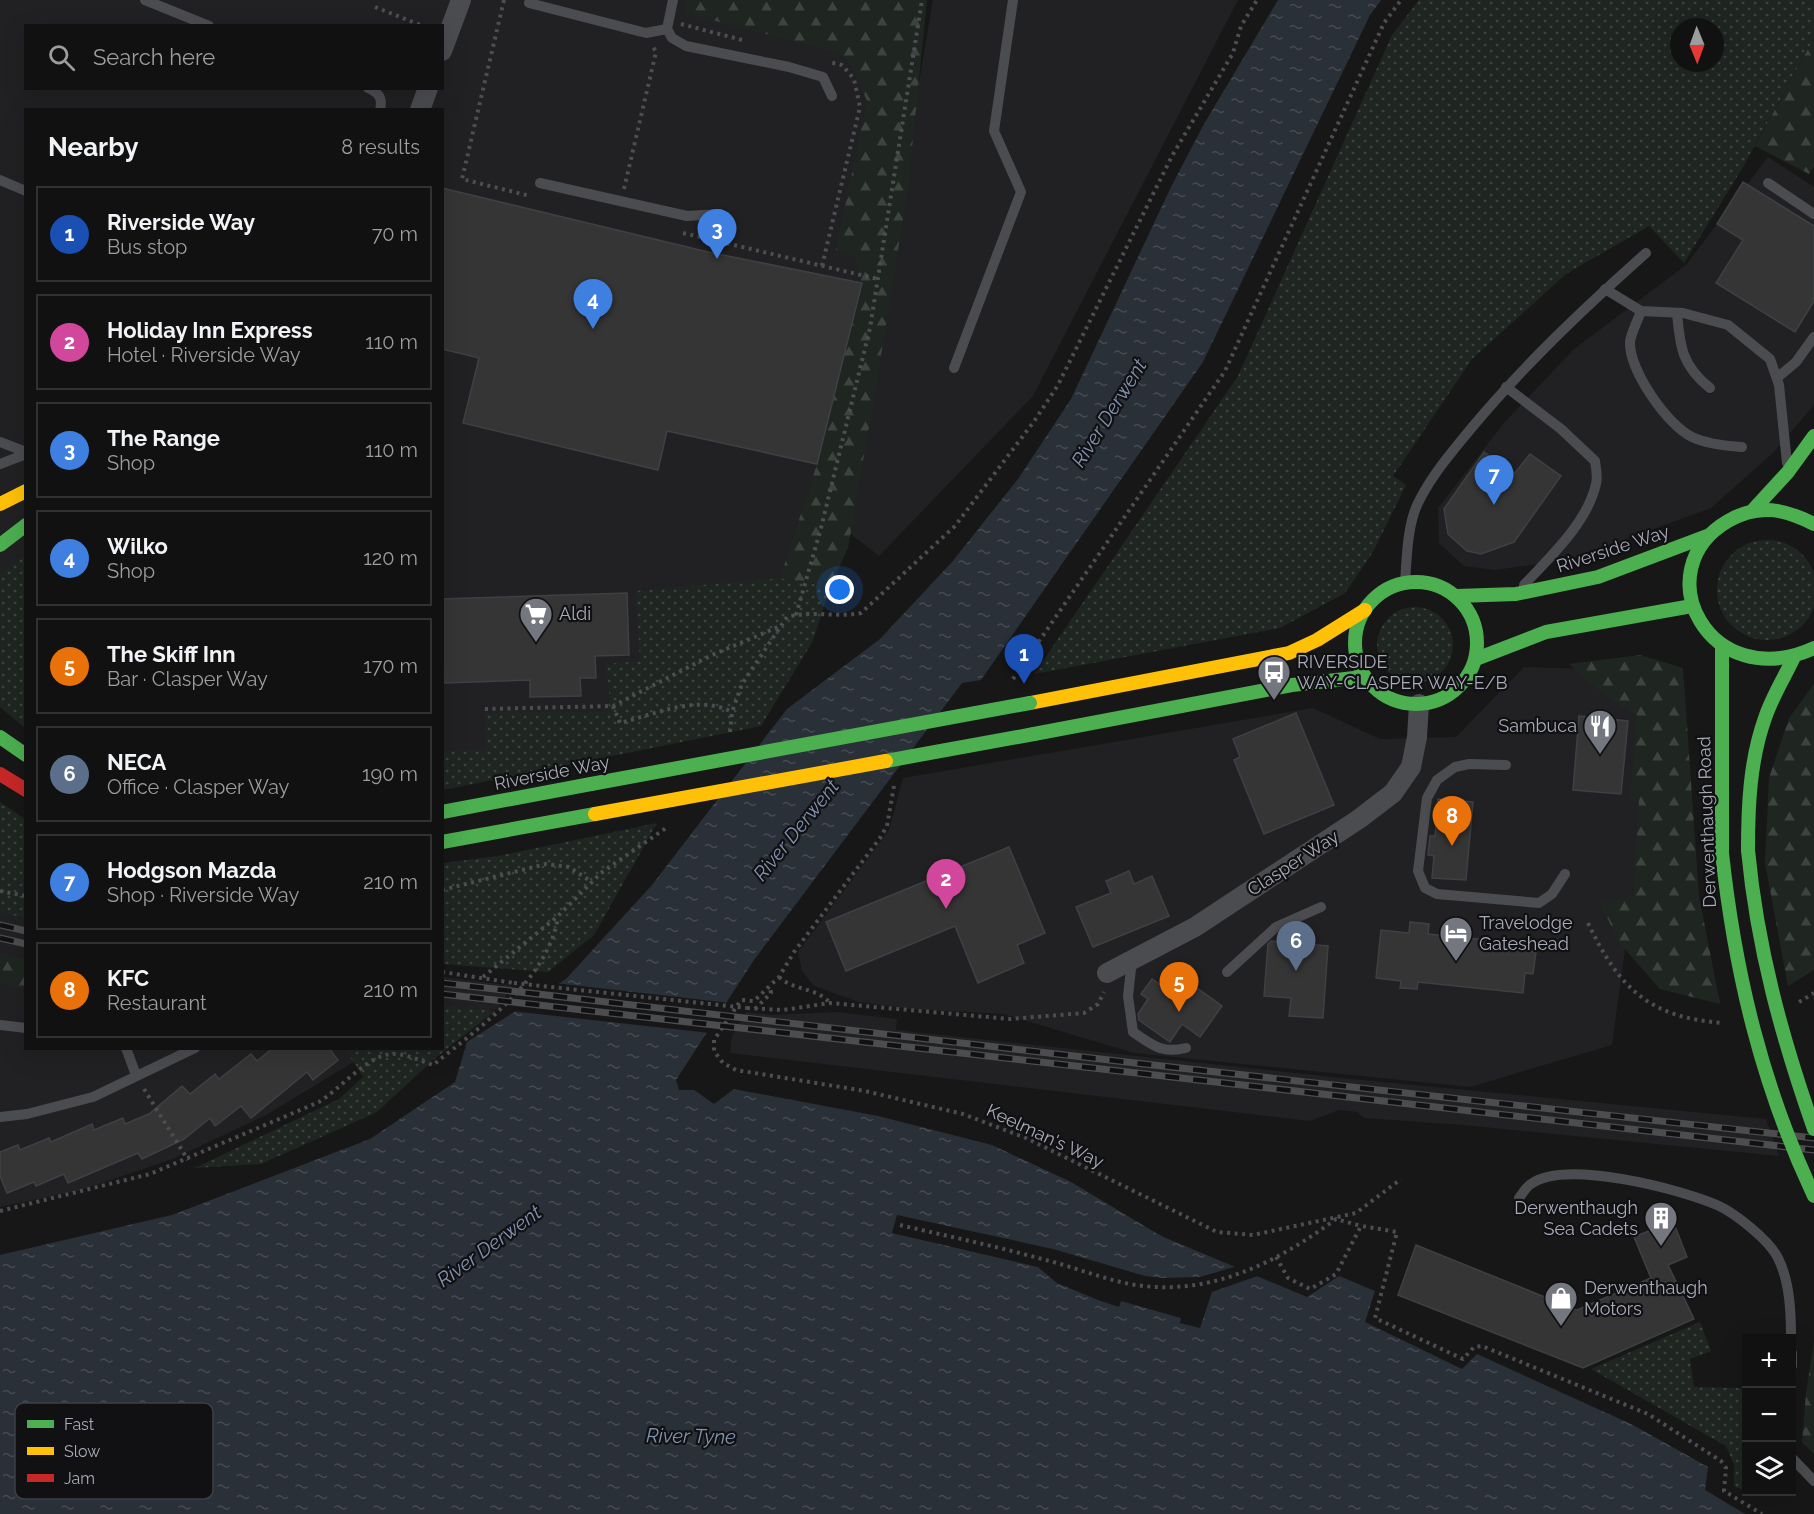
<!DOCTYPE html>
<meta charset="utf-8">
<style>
body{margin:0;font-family:Raleway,sans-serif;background:#1a1a1a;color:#f1f3f6}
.controls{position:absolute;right:18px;bottom:18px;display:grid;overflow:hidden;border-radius:0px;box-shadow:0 6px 24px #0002}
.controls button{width:54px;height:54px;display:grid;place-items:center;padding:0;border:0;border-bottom:2px solid #303131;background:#111;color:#f1f3f6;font:30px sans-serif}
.compass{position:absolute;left:1670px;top:18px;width:54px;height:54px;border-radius:50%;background:#111;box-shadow:0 6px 24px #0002;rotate:179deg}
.you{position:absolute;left:840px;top:590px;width:21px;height:21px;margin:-15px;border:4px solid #fff;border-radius:50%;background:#1a73e8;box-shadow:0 0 0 9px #1a73e833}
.badge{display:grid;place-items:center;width:39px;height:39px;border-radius:50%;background:#757780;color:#fff;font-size:20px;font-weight:700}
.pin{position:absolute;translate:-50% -50px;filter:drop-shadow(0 2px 3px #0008)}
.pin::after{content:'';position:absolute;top:32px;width:21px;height:18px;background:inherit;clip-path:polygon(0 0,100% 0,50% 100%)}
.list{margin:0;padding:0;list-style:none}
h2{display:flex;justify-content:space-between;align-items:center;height:78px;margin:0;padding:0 24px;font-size:26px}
h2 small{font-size:20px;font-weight:400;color:#9c9d9f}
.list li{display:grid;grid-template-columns:39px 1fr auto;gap:18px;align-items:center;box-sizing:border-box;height:96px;margin:0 12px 12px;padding:0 12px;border:2px solid #303131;border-radius:0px}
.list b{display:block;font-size:22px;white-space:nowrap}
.list p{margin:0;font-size:20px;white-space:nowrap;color:#9c9d9f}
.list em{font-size:20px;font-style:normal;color:#9c9d9f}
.icon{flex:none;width:33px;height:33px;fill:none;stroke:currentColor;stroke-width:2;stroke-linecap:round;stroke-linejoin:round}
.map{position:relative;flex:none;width:1814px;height:1514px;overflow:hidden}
.search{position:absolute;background:#111;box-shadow:0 6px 24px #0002;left:24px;top:24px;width:420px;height:66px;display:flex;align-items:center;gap:15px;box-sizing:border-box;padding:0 21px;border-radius:0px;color:#9c9d9f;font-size:22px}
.panel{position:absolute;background:#111;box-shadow:0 6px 24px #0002;left:24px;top:108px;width:420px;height:942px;border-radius:0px}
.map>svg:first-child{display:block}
.built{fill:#212123;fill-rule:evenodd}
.grass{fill:url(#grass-dots);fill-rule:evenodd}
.forest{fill:url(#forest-firs)}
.water{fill:url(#water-ripples)}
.pier{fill:#171717}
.building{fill:#353536;stroke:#3f4043;stroke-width:1.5}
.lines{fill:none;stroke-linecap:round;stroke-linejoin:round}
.path{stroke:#4d4d52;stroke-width:4;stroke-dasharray:3 4.5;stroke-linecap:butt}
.lane{stroke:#4b4c50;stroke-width:10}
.street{stroke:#4b4c50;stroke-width:20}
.fast{stroke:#4caf50;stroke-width:14}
.slow{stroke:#ffc107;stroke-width:14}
.jam{stroke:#c62828;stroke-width:14}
.rail-casing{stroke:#4b4d4f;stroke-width:7}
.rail{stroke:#111113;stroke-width:4.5;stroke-dasharray:14;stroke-linecap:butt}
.path-bridge{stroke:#4d4d52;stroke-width:4;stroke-dasharray:3 4.5;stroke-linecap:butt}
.fast-bridge{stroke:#4caf50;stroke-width:14}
.slow-bridge{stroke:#ffc107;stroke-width:14}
.labels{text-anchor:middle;stroke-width:4.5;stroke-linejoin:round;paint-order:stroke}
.street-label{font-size:18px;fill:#a8abb8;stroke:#111113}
.poi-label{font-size:18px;fill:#a8abb8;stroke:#111113;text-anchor:start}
.water-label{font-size:20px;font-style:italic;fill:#8094b2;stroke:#111113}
.key{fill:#111113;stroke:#3e3f45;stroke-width:1.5}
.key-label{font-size:16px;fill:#a8abb8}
</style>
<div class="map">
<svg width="1814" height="1514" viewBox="0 0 1814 1514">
<defs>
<pattern id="grass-dots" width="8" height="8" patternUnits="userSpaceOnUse" patternTransform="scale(1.5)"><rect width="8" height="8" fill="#1f2621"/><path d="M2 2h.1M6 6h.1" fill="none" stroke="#3d433f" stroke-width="1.8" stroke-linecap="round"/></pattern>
<pattern id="forest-firs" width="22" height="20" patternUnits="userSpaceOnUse" patternTransform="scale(1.5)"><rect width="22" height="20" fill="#1f2621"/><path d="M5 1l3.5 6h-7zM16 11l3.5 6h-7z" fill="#3d433f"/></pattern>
<pattern id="water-ripples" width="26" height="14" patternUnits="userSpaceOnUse" patternTransform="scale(1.5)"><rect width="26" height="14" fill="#2a3038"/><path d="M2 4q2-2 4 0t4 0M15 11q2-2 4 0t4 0" fill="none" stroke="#464b53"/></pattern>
</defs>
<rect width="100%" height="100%" fill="#171717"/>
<g class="built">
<path d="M0,0H898L862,283L817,464L780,578L718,734L443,756L442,110H26L25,705L0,673ZM26,26H442V88H26Z"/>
<polygon points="933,0 1238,0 1033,396 879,556 843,528"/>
<polygon points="1768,157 1814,187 1814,405 1773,453 1711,508 1571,559 1496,570 1464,566 1439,543 1438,508 1503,424 1574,349 1686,265"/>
<polygon points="1524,667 1663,671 1612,1045 1470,1087 1134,1053 1003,1014 910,1009 859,1002 814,986 802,971 798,952 889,830 903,778 1313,708 1380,739 1456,737"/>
<polygon points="0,897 25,902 25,979 0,975"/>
<polygon points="443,977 513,986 497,1009 443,1021"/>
<polygon points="0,979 25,983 26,1048 345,1048 355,1061 268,1114 173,1159 81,1190 0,1207"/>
<polygon points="746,1012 772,1015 837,1012 897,1019 896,1030 1342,1078 1766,1119 1779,1156 1463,1125 1364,1118 1357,1112 1339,1110 1310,1121 730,1053 732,1036"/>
</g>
<g class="grass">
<path d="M1419,0H1814V38L1743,167L1684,263L1649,226L1566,274L1472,359L1393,476L1406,485L1373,552L1345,593L1280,628L1034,674L1238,376L1392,35ZM1679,27H1715V63H1679Z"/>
<circle cx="1767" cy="590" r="50"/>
<polygon points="25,555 25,728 0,707 0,574"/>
<polygon points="780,578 830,587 813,641 761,726 443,790 442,751 486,749 485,713 607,712 610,698 605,664 640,661 636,591"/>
<circle cx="1415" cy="645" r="38"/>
<polygon points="0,802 25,819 25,918 0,912"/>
<polygon points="657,823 594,935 548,972 443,964 443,863 498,856"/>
<polygon points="443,1006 495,1011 433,1060 377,1112 261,1164 195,1168 339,1099 363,1077 345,1049 442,1048"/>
<polygon points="1700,1322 1711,1351 1690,1359 1694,1387 1746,1388 1745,1491 1734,1486 1734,1465 1726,1446 1591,1369"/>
</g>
<g class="forest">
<polygon points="688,0 927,0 908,188 879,368 848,548 830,587 780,578 817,464 862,283 856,257 836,250 867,101 852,65 839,53 685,13"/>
<polygon points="1814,38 1814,166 1809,174 1755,146"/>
<polygon points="1640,655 1683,668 1699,896 1720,1004 1660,989 1618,941 1601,904 1633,896 1639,800 1630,799 1637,715 1608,698 1569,664"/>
<polygon points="1814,684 1814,970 1788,986 1765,863 1769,778 1789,718"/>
<polygon points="0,954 25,959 25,989 0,984"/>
<polygon points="1814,1341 1814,1454 1802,1442 1806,1393"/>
</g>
<polygon class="water" points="1278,0 1381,0 1370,15 1203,362 981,680 962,683 754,960 676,1080 679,1090 694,1090 714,1104 734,1089 878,1116 992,1145 1071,1182 1161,1236 1307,1297 1339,1276 1375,1291 1365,1322 1462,1369 1477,1354 1633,1425 1708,1467 1705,1490 1745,1514 0,1514 0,1255 172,1215 370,1139 455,1082 467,1042 566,979 652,885 787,709 880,639 952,562 1018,479 1071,399 1171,187 1204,124"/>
<g class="pier">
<polygon points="554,983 730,1003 710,1033 511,1011"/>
<polygon points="897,1215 1053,1249 1145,1276 1163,1278 1200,1277 1241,1265 1263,1274 1212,1292 1200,1328 1180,1323 1181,1318 1121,1301 1119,1307 1098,1300 1057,1283 1038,1267 892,1233"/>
</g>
<g class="building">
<polygon points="1743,182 1814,226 1814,301 1795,332 1716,283 1743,240 1717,224"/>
<polygon points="442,188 708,252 862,283 817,464 667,431 658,470 463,423 479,358 442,349"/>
<polygon points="1484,452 1515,473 1530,454 1561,476 1514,542 1481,554 1467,551 1448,534 1444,509"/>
<polygon points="627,593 629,655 595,656 596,678 580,678 581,696 530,697 530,680 444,683 442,599"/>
<polygon points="1296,713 1334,805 1264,834 1234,760 1240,757 1233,739"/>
<polygon points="1579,716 1628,721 1621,794 1573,790"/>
<polygon points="1438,799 1473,802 1466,880 1432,878 1434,856 1428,855 1430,836 1435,836"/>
<polygon points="1009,847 1045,933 1017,945 1024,963 978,983 955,926 846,971 826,922"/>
<polygon points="1129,871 1134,884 1152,876 1169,916 1093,947 1076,907 1111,893 1106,881"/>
<polygon points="1410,922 1429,924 1428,934 1528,944 1527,951 1536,952 1533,974 1525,973 1523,993 1418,982 1417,989 1400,988 1401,981 1376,978 1381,930 1409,933"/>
<polygon points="1271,941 1328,946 1323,1018 1289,1016 1291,998 1264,996 1268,944"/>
<polygon points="1176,973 1222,1006 1200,1037 1182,1024 1170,1042 1139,1020 1138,1014 1148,999 1141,994 1152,979 1165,988"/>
<polygon points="273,1048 329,1048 338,1060 313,1080 307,1072 251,1118 241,1106 215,1126 210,1118 184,1139 142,1159 138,1153 68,1183 64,1174 36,1186 34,1182 7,1193 0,1176 0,1152 18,1145 20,1150 49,1138 51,1142 92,1124 94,1130 123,1118 125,1124 149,1114 182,1086 190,1094 215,1074 219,1079 251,1054 257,1061"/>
<polygon points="1673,1221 1687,1257 1668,1265 1694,1319 1583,1368 1398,1295 1416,1245 1577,1310 1651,1278 1634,1237"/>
</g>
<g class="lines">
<g class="path">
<polyline points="504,0 462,179 530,196"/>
<polyline points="375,7 423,26"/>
<polyline points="681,24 746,41"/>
<polyline points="624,189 656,52 652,45"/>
<polyline points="683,233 878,279"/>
<polyline points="822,266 860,107 854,79 842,65 829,62"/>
<polyline points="796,615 821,528 870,328 922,0"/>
<polyline points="1013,679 1225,371 1384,23 1401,0"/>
<path d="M613,706L620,723C656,714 698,694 732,712"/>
<polyline points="485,709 613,706 710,656 778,627"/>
<path d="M730,732L732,712L742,684L787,617C813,610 835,618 861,613L955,526L1035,420L1058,385L1172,156L1233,53L1241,26L1257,0"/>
<polyline points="894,786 887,826 880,838 794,952 779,977 754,1001 741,1000 714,1040 714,1051 723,1063 736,1070 865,1091 963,1114 1026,1138 1217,1232 1253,1235 1356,1213 1401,1179"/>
<polyline points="442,890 546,864 569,867 592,882"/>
<polyline points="0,891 26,896"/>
<path d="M1588,923C1619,988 1649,1018 1724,1023"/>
<polyline points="442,972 514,983"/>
<polyline points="483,977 558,916 601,873 666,828"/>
<path d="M779,977C794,991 816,987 830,1003"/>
<polyline points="1799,1002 1814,993"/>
<polyline points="747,1008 783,1010 830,1003 1010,1019 1084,1013 1098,1004 1104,992"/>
<polyline points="755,1009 771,993 770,986"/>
<polyline points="144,1089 188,1160"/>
<path d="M0,1211L150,1174L319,1102C340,1089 368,1055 392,1054C404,1053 421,1061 433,1065C480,1027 548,980 558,917"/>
<path d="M900,1225C947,1236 995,1246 1042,1259C1071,1266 1100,1278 1130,1284C1207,1298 1275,1264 1336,1219L1361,1226"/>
<polyline points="1276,1257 1288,1278 1310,1289 1336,1274 1361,1226 1397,1232 1375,1318 1463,1359 1474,1347 1482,1346 1648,1414 1721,1461 1726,1468 1724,1491 1762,1514"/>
</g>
<g class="lane">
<polyline points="145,0 209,26"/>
<polyline points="673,0 667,29 672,38 686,46 789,67 823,77 832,96"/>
<polyline points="529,3 646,33 667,29"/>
<path d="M368,88C379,93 383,98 380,110"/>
<polyline points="0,180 26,191"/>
<polyline points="540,183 687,216 720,214"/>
<polyline points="1768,183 1814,214"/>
<polyline points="1605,289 1641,311 1683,313 1728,325 1770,359 1779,385 1787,463"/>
<path d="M1641,311C1638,320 1631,333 1630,342C1629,370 1667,425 1692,437C1707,444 1726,446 1742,447"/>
<path d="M1677,313C1680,347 1682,366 1710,388"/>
<polyline points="954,368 1021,192 994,131 1013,0"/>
<polyline points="1777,378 1796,362 1814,337"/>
<path d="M1506,387L1561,429L1595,461C1596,468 1598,477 1596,484C1587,523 1551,556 1524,585"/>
<polyline points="0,442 26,452"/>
<polyline points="0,464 26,454"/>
<path d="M1405,582C1407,557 1407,524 1419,501C1432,475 1451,453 1469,431C1523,366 1583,309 1646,253"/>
<polyline points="1506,765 1469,764 1455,767 1437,780 1427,798 1418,871 1425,888 1437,894 1539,903 1552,894 1565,874"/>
<path d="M1132,960L1128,996L1133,1032C1153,1045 1161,1054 1186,1048"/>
<polyline points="1227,972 1276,927 1321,907"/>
<polyline points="0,1025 26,1028"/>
<polyline points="126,1048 136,1075"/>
<polyline points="0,1117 27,1114 93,1097 195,1048"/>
<path d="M1519,1198C1523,1193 1526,1187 1531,1184C1565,1159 1680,1189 1717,1205C1735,1213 1769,1240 1778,1258C1790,1282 1791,1313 1791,1338"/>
<polyline points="1792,1353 1792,1366"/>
<polyline points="1792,1458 1814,1481"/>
</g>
<g class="street">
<polyline points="442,51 461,0"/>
<polyline points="420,110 428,88"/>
<polyline points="1107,973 1195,927 1359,819 1393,793 1411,767 1417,737 1419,704"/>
</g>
<g class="fast">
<polyline points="1754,509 1788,472 1814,436"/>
<path d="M1814,524C1784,509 1759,503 1728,521C1644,570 1709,696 1814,648"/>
<polyline points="0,545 26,525"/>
<circle cx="1416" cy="643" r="61"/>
<polyline points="1457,596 1516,594 1598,577 1707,536"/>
<polyline points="1722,648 1722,853"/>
<polyline points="1476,659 1546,632 1692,606"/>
<polyline points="1034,734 1292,685 1363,677"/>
<polyline points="0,737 26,755"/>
<polyline points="442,812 591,784"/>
<polyline points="442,842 595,814"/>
<path d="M1748,850C1748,805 1750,760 1765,718C1772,697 1784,678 1793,659"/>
</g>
<g class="slow">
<polyline points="0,504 26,491"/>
<polyline points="1030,703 1289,653 1317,640 1365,610"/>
</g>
<polyline class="jam" points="0,774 26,790"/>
<defs>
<g id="rail">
<polyline points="0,925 26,931"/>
<polyline points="0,938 26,944"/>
<polyline points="442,983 1135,1063 1814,1138"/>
<polyline points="442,994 1814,1150"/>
</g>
</defs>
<use href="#rail" class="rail-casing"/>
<use href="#rail" class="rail"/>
<polyline class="path-bridge" points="514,983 747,1008"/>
<g class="fast-bridge">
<polyline points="886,761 1034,734"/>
<polyline points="591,784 1030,703"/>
<path d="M1748,850C1757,947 1782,1038 1814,1129"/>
<path d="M1722,853C1735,973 1762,1086 1814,1196"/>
</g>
<polyline class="slow-bridge" points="595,814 886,761"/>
</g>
<defs>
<symbol id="supermarket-pin" viewBox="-11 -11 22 30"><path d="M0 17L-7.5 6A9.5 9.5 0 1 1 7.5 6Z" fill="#757780" stroke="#111113"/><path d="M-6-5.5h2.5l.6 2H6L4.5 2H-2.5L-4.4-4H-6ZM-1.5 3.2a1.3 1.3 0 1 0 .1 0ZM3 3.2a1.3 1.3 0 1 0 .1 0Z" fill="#fff"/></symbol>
<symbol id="bus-pin" viewBox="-11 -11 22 30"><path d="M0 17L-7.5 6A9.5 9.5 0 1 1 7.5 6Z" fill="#757780" stroke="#111113"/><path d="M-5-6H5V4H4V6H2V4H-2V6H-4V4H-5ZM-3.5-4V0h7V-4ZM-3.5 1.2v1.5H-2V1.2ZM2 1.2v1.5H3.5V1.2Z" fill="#fff"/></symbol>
<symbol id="restaurant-pin" viewBox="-11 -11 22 30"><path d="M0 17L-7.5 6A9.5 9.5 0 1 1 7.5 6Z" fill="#757780" stroke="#111113"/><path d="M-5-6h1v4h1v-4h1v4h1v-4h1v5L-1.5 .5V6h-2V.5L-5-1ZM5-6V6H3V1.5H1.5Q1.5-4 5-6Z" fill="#fff"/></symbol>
<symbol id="hotel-pin" viewBox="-11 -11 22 30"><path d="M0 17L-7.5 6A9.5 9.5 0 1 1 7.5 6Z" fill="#757780" stroke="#111113"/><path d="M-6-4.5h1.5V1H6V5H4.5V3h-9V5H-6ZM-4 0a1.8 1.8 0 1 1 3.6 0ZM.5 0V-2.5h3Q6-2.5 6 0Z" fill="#fff"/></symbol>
<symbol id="building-pin" viewBox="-11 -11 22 30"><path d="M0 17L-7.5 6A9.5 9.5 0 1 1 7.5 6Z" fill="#757780" stroke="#111113"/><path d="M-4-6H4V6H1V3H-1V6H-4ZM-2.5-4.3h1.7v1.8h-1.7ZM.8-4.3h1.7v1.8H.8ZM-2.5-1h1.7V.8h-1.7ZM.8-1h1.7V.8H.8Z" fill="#fff"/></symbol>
<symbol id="shop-pin" viewBox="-11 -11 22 30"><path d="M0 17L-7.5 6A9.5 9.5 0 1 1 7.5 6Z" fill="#757780" stroke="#111113"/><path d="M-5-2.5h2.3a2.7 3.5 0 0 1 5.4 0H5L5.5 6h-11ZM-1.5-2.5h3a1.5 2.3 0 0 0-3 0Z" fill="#fff"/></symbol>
</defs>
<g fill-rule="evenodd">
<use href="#supermarket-pin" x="517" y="595" width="38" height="52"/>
<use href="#bus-pin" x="1255" y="653" width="38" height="52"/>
<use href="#restaurant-pin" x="1581" y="707" width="38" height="52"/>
<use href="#hotel-pin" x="1437" y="914" width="38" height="52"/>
<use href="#building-pin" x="1642" y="1199" width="38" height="52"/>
<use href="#shop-pin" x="1542" y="1279" width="38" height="52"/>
</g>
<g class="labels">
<g class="street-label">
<text transform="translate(1613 549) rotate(-18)" y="6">Riverside Way</text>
<text transform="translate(552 773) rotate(-11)" y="6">Riverside Way</text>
<text transform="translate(1707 822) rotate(-92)" y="6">Derwenthaugh Road</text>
<text transform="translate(1293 863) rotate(-33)" y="6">Clasper Way</text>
<text transform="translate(1045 1136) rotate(25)" y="6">Keelman's Way</text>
</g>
<g class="poi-label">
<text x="559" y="620">Aldi</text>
<text x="1297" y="668">RIVERSIDE<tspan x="1297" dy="21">WAY-CLASPER WAY-E/B</tspan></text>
<text x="1577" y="732" text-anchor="end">Sambuca</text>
<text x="1479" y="929">Travelodge<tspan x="1479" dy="21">Gateshead</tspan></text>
<text x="1638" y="1214" text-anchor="end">Derwenthaugh<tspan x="1638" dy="21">Sea Cadets</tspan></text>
<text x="1584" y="1294">Derwenthaugh<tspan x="1584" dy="21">Motors</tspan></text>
</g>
<g class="water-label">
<text transform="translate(1109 413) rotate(-58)" y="7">River Derwent</text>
<text transform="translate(796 830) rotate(-51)" y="7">River Derwent</text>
<text transform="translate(489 1246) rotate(-36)" y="7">River Derwent</text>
<text transform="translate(691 1436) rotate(1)" y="7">River Tyne</text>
</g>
</g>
<rect x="15" y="1403" width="198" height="96" rx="9" class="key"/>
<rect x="27" y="1420" width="27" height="8" fill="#4caf50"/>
<rect x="27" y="1447" width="27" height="8" fill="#ffc107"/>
<rect x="27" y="1474" width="27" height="8" fill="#c62828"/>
<g class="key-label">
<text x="64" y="1430">Fast</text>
<text x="64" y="1457">Slow</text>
<text x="64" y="1484">Jam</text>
</g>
</svg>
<div class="controls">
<button>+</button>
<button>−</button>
<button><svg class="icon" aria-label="layers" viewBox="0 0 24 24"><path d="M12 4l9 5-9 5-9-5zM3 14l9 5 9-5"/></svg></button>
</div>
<svg class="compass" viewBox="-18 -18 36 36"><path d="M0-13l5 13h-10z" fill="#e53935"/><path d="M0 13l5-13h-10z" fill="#9c9d9f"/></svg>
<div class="you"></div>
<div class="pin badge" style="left:1024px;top:684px;background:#1a4fb4">1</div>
<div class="pin badge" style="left:946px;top:909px;background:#d1479c">2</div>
<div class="pin badge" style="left:717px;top:259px;background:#3f7fe0">3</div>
<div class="pin badge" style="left:593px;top:329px;background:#3f7fe0">4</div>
<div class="pin badge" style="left:1179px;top:1012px;background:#e8710a">5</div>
<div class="pin badge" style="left:1296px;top:971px;background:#5c6f8a">6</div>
<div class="pin badge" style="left:1494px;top:505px;background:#3f7fe0">7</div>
<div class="pin badge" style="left:1452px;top:846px;background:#e8710a">8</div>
<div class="search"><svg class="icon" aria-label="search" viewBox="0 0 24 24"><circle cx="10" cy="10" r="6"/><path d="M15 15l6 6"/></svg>Search here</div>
<section class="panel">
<h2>Nearby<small>8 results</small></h2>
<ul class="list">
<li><span class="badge" style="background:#1a4fb4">1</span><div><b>Riverside Way</b><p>Bus stop</p></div><em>70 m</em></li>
<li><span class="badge" style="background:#d1479c">2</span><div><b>Holiday Inn Express</b><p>Hotel · Riverside Way</p></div><em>110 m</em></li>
<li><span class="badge" style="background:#3f7fe0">3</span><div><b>The Range</b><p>Shop</p></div><em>110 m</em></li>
<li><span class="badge" style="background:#3f7fe0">4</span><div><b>Wilko</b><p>Shop</p></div><em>120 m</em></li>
<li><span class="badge" style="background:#e8710a">5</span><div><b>The Skiff Inn</b><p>Bar · Clasper Way</p></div><em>170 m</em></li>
<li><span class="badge" style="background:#5c6f8a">6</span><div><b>NECA</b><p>Office · Clasper Way</p></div><em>190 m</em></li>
<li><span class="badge" style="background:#3f7fe0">7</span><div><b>Hodgson Mazda</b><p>Shop · Riverside Way</p></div><em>210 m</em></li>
<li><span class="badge" style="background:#e8710a">8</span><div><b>KFC</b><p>Restaurant</p></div><em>210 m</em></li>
</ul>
</section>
</div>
